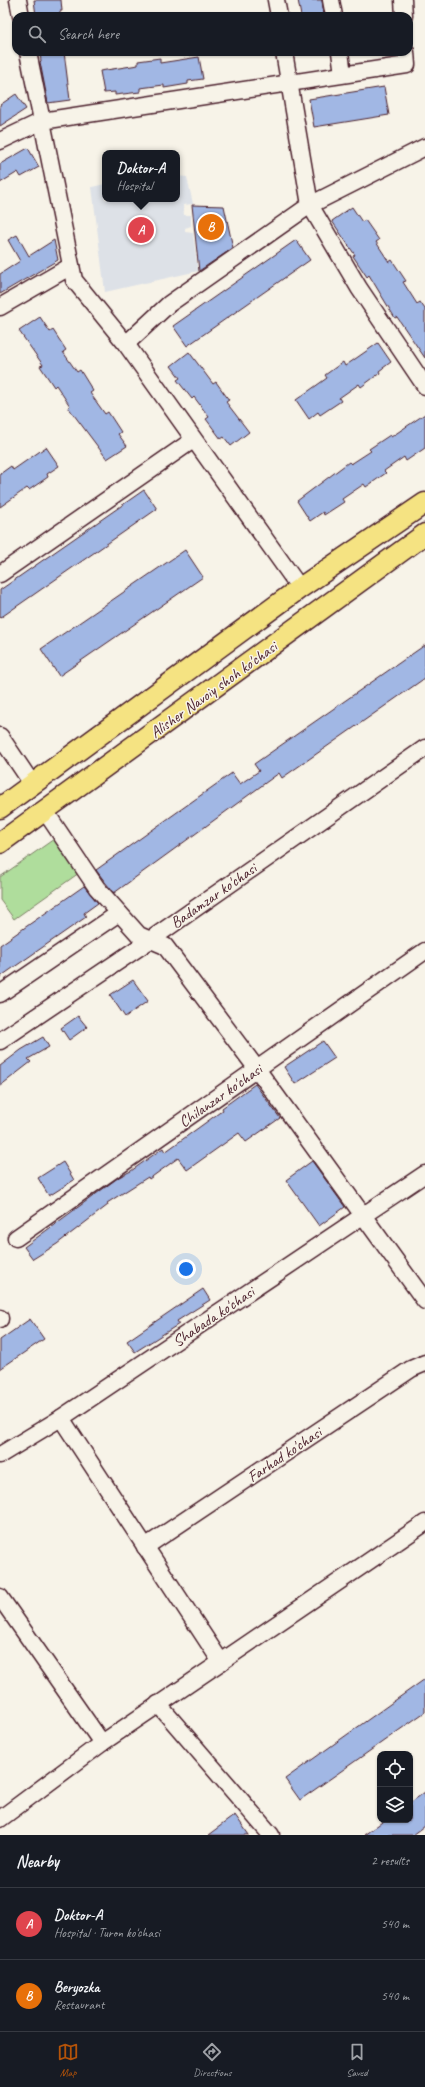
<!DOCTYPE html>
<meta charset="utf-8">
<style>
body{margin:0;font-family:Caveat,sans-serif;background:#242831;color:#f1f3f6}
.controls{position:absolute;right:12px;bottom:12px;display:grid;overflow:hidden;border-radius:8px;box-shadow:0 1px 3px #0004}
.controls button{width:36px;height:36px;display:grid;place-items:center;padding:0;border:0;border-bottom:1px solid #363941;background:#171b24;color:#f1f3f6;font:20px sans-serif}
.you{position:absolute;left:186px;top:1269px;width:14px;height:14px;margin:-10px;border:3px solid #fff;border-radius:50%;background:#1a73e8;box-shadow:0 0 0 6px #1a73e833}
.badge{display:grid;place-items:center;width:26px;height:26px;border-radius:50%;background:#b45309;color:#fff;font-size:13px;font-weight:700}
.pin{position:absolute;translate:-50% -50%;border:2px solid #fff;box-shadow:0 1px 4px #0006}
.popup{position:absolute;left:102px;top:150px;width:78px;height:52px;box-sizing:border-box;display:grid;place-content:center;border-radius:8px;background:#171b24;filter:drop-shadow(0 1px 3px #0005);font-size:13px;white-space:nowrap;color:#9ea1a6}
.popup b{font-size:15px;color:#f1f3f6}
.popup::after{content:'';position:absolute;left:50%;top:100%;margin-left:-8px;border:8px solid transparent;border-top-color:#171b24}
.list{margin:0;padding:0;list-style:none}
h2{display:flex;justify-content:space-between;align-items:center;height:52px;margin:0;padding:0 16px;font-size:17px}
h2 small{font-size:13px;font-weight:400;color:#9ea1a6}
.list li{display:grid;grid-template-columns:26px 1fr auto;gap:12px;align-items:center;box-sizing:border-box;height:72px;padding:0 16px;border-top:1px solid #363941}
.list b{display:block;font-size:15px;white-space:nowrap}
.list p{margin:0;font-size:13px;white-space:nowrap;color:#9ea1a6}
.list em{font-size:13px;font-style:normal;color:#9ea1a6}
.icon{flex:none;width:22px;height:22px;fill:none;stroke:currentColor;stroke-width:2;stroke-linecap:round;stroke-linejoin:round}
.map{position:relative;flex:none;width:425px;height:1835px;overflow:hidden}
.search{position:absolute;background:#171b24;box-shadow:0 1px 3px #0004;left:12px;right:12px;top:12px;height:44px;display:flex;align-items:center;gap:10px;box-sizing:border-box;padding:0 14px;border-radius:12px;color:#9ea1a6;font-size:15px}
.sheet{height:196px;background:#171b24}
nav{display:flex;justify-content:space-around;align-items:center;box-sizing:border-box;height:56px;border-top:1px solid #363941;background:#171b24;font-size:11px;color:#9ea1a6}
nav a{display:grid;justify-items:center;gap:2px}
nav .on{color:#b45309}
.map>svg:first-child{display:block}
.built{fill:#dde1e7}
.green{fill:#afdd9c;stroke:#7c7e64}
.building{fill:#a1b7e4;stroke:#4a1f2b}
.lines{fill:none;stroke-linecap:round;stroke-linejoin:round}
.minor-casing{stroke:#4a1f2b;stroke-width:19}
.major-casing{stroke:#4a1f2b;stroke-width:23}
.minor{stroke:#f7f3e8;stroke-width:16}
.major{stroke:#f5e382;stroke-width:20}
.labels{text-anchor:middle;stroke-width:3;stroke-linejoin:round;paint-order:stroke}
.street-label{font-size:16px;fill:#4a1f2b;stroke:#f7f3e8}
</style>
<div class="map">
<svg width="425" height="1835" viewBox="0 0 425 1835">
<rect width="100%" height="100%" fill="#f7f3e8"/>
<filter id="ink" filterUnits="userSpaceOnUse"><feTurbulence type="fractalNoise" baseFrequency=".025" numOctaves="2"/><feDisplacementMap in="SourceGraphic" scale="8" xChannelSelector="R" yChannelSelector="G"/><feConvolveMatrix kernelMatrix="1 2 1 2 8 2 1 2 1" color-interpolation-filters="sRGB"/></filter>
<g filter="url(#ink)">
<polygon class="built" points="177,176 187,177 193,204 183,205 184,215 191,215 191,226 185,228 185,232 193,233 198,271 105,292 92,187 105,184 105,199 177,199"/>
<polygon class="green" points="54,839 79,873 14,919 0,900 0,877"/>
<g class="building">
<polygon points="34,0 61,0 62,11 60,11 60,16 36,16"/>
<polygon points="298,0 322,0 324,16 301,16"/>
<polygon points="40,52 64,52 70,100 48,103 40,62 41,61"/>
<polygon points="199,57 203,79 188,81 188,84 164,88 164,85 140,88 140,92 115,95 115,92 104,93 100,71 138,65 138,61 160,58 160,63"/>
<polygon points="384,87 389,115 314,127 309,99"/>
<polygon points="16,94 26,109 0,126 0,105"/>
<polygon points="28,148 39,167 21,177 18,172 0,183 0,164"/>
<polygon points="192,205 224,206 233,248 199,271"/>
<polygon points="352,207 362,222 365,220 379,240 376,242 389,262 392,260 406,281 403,282 417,304 420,302 425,309 425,358 397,317 395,318 369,275 367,277 353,256 355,255 332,221"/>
<polygon points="17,235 29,256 54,240 58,260 0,294 0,274 20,261 8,240"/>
<polygon points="296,240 310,260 187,346 173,326"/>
<polygon points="40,317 50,332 53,330 66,350 63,352 77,372 80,370 93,391 90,393 105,414 108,412 121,432 118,434 127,446 107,459 68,407 70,406 56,385 54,387 40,366 43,365 19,331"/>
<polygon points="378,343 391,362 379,371 380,373 361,387 359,384 339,398 341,401 320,415 318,412 309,419 296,400 327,378 325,375 343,362 345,366"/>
<polygon points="189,352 213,384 216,382 229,400 226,402 249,432 231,446 224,437 221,439 206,419 209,417 194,397 192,399 177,380 180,378 171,366"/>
<polygon points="425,414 425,448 406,461 404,457 384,471 386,473 366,487 364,484 342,499 344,502 324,515 323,512 310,521 297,501 349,462 351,464 371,451 369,449 390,435 391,437"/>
<polygon points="46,447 59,466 47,474 48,477 29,490 27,488 0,507 0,474 11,466 13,470"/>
<polygon points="144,490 157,509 0,618 0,590"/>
<polygon points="185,550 203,577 59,676 41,649"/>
<polygon points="425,645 425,678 282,778 279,773 114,893 105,882 96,870 232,773 240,784 259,771 254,764"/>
<polygon points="84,886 98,903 84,913 86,917 0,977 0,945"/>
<polygon points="133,980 148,1001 125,1017 110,995"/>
<polygon points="78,1016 87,1027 69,1040 61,1028"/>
<polygon points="43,1037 49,1047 28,1059 31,1062 0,1086 0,1066 21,1050"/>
<polygon points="323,1041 335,1058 295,1084 284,1067"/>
<polygon points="255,1084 280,1118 246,1142 239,1133 187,1170 178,1158 149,1179 148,1177 107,1203 108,1205 57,1244 33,1259 24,1247 119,1177 131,1171 163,1148 165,1152 223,1110 222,1108"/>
<polygon points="312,1161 345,1207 319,1226 286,1180"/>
<polygon points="63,1162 74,1180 49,1196 38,1178"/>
<polygon points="203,1289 210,1300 177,1321 179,1324 135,1352 127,1341"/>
<polygon points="30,1319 44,1339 0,1369 0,1340"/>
<polygon points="425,1679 425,1712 300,1800 285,1779"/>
<polygon points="425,1792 425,1826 413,1835 364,1835 385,1820 410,1820 410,1803"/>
<polygon points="235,1815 249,1835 208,1835"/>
</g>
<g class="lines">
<defs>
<g id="minor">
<polyline points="18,0 21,16"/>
<polyline points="276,0 279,16"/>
<polyline points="331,0 334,16"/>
<polyline points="403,0 404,16"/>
<polyline points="28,52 74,280 126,344 300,588"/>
<polyline points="284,52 310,205 359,288 425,386"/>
<polyline points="340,52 343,74"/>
<polyline points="0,141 42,121 407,65 406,52"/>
<polyline points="0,307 71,266"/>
<polyline points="126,344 169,304 310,205 425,147"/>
<polyline points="0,574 193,440"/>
<polyline points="0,736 33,785"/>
<polyline points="45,811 97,888 139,935 165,946 257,1069 425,1301"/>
<polyline points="0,994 119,913"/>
<polyline points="0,1041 150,940 425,748"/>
<polyline points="16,1238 425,951"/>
<polyline points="0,1318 0,1319"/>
<polyline points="61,1418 221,1662"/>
<polyline points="0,1455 61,1418 425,1174"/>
<polyline points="145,1547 411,1369 425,1363"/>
<polyline points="0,1597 102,1743"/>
<polyline points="158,1704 271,1835"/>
<polyline points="0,1819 102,1743 425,1523"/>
</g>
<g id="major">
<polyline points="0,808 300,588 425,503"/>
<polyline points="0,843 425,534"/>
</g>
</defs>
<use href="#minor" class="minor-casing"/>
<use href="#major" class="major-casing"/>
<use href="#minor" class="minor"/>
<use href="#major" class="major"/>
</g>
</g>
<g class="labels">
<g class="street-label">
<text transform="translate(213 689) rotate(-36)" y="6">Alisher Navoiy shoh ko'chasi</text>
<text transform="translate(213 895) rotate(-35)" y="6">Badamzar ko'chasi</text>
<text transform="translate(220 1095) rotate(-35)" y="6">Chilanzar ko'chasi</text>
<text transform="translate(213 1316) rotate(-34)" y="6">Shabada ko'chasi</text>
<text transform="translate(284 1454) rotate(-34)" y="6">Farhad ko'chasi</text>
</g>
</g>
</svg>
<div class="controls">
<button><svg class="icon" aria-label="locate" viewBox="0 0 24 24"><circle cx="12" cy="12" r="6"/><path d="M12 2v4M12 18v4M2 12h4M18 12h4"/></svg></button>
<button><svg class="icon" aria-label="layers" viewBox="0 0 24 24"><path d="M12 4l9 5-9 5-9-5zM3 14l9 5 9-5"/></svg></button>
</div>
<div class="you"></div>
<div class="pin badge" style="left:141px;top:230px;background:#e0444e">A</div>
<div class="popup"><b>Doktor-A</b>Hospital</div>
<div class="pin badge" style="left:211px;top:227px;background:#e8710a">B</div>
<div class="search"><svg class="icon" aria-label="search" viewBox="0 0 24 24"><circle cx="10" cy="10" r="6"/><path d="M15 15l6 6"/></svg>Search here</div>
</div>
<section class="sheet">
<h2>Nearby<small>2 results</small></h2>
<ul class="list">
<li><span class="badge" style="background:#e0444e">A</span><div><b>Doktor-A</b><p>Hospital · Turon ko'chasi</p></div><em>540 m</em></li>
<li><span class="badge" style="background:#e8710a">B</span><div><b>Beryozka</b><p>Restaurant</p></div><em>540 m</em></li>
</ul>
</section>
<nav>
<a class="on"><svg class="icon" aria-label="map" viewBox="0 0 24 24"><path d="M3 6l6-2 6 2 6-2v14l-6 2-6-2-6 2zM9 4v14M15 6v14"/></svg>Map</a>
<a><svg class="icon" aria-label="directions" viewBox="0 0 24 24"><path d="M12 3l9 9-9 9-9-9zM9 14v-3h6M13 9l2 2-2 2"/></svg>Directions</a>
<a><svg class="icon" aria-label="saved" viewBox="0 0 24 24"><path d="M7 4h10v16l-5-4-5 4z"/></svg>Saved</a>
</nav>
